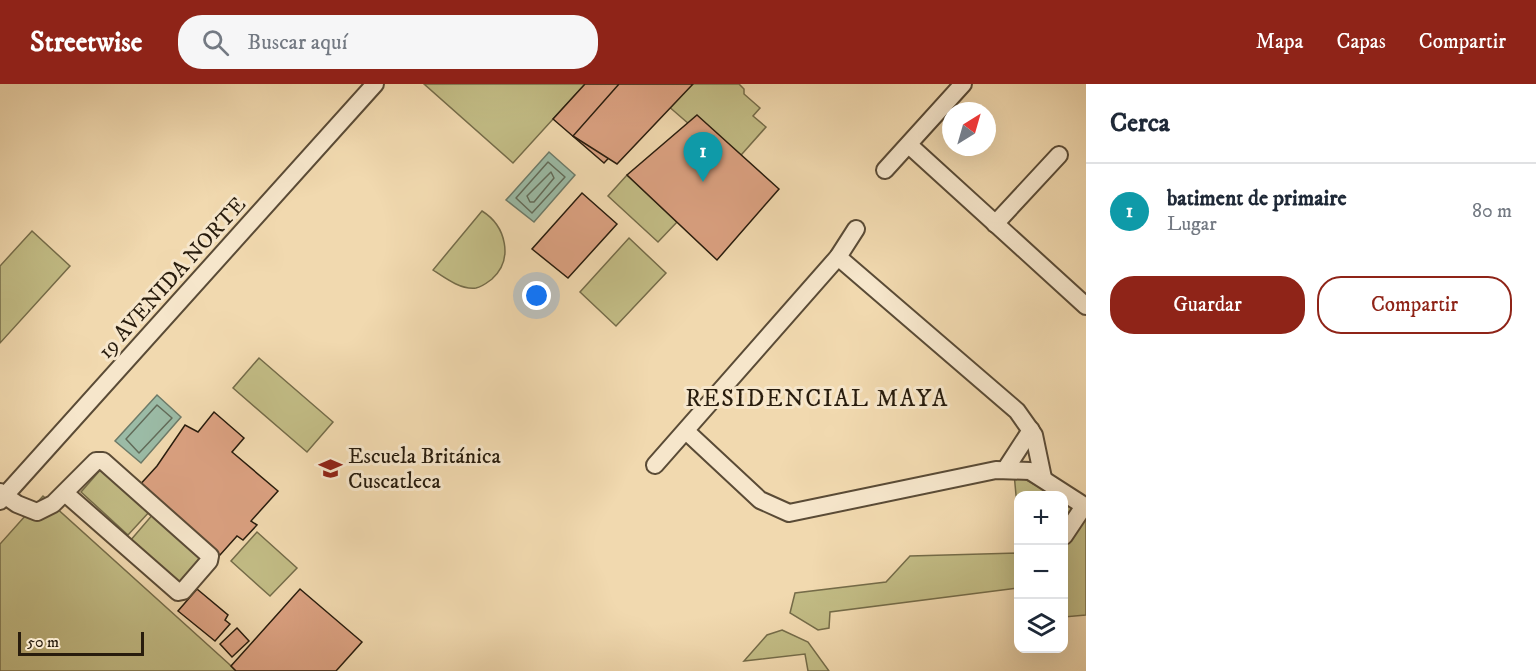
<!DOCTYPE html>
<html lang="es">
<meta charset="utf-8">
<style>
body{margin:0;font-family:"IM FELL DW Pica",serif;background:#f6f6f7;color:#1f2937}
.controls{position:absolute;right:18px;bottom:18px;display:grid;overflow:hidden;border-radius:12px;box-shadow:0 6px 24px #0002}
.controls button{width:54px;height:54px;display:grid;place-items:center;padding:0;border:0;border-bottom:2px solid #e0e1e3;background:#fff;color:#1f2937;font:30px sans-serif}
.compass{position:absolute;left:942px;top:18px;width:54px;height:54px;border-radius:50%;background:#fff;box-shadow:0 6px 24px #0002;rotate:37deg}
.scale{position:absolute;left:18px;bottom:15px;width:126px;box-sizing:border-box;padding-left:6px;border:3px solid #281c0d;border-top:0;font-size:16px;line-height:21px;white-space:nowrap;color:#281c0d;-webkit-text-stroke:4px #f6e6cb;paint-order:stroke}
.you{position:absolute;left:537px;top:212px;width:21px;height:21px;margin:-15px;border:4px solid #fff;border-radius:50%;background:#1a73e8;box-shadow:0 0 0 9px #1a73e833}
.badge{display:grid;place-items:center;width:39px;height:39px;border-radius:50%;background:#8f2418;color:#fff;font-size:20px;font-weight:700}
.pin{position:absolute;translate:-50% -50px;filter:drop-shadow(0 2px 3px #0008)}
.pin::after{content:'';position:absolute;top:32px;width:21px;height:18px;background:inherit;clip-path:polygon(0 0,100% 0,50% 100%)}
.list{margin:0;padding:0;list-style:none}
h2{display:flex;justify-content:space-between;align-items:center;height:78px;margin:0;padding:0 24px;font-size:26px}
h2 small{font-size:20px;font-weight:400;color:#747a83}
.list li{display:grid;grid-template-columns:39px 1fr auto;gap:18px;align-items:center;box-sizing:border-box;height:96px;padding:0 24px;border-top:2px solid #e0e1e3}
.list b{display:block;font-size:22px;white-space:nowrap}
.list p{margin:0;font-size:20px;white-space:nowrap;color:#747a83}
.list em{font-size:20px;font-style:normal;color:#747a83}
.actions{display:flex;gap:12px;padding:18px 24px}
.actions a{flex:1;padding:14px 0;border:2px solid #8f2418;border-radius:24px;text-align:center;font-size:21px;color:#8f2418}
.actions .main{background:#8f2418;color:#fff}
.icon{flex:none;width:33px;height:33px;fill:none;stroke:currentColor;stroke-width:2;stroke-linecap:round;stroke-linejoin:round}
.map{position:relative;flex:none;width:1086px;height:587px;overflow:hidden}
header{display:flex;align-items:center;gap:36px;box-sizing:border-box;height:84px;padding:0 30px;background:#8f2418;color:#fff}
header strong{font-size:28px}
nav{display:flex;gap:33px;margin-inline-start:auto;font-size:21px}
.search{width:420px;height:54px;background:#f6f6f7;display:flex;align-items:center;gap:15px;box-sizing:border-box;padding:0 21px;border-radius:24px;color:#747a83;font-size:22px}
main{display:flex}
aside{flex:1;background:#fff}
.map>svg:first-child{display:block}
.green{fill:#c2bc85;stroke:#756c49;stroke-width:1.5}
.water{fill:#9bbba6;stroke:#6d7b69;stroke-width:1.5}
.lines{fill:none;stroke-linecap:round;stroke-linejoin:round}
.shore{stroke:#626c5a;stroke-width:1.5}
.building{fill:#dba181;stroke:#281c0d;stroke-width:1.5}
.minor-casing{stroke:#5a4b36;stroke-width:20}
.minor{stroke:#f6e6cb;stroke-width:16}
.labels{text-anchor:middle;stroke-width:6;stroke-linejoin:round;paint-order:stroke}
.street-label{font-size:22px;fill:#281c0d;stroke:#f6e6cb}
.poi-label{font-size:22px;fill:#281c0d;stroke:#f6e6cb;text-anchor:start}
.neighbourhood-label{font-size:24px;letter-spacing:1.5px;fill:#281c0d;stroke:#f6e6cb}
</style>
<header>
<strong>Streetwise</strong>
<div class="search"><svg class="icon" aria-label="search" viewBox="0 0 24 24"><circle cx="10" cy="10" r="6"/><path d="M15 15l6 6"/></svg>Buscar aquí</div>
<nav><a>Mapa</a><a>Capas</a><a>Compartir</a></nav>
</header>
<main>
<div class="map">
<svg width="1086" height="587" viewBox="0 0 1086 587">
<rect width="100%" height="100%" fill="#f1d9af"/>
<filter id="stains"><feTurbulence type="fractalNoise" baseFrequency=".00333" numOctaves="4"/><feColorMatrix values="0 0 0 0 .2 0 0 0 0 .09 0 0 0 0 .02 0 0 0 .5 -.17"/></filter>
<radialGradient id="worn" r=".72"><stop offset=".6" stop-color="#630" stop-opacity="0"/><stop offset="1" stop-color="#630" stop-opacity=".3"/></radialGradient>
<g class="green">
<polygon points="424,0 585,0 513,79"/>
<polygon points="686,0 739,0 744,5 744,10 760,24 753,32 766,43 734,79 667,21"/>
<polygon points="627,91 677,138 658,158 608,112"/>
<path d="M482,127C506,142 514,175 492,195C488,198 482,203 476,204C461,206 445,194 433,186Z"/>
<polygon points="32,147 70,182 0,259 0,182"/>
<polygon points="629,154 666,189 616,242 580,208"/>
<polygon points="259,274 333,338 307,368 233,304"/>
<polygon points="102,384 150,427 128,451 81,408"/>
<polygon points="1014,389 1053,411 1018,412 1018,433"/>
<polygon points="43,412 229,580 236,587 0,587 0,460"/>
<polygon points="1064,418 1086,431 1086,531 1064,533"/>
<polygon points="154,429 205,473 181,501 130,457"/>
<polygon points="257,448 297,484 270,512 231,477"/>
<polygon points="1018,469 1018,504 830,528 829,544 818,546 790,529 795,509 886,498 910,472"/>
<polygon points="782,546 808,558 829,587 808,587 805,570 744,577 767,551"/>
</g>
<g class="water">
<polygon points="549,68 575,91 534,138 506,116"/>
<polygon points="157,311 181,333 141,379 115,357"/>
</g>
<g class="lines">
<g class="shore">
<polygon points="548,78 565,93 532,129 516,114"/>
<polygon points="551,88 554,94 534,118 530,118 527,112"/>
<polygon points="157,321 172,334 139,369 126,355"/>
</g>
</g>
<g class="building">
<polygon points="585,0 635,0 659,21 604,79 553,35"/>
<polygon points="619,0 693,0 617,80 573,52"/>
<polygon points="697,31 779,105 717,176 627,91"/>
<polygon points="582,109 617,140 568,194 532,165"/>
<polygon points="214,328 244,354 232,368 278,407 251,437 257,441 243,456 237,452 220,471 137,404 157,382 185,341 198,348"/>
<polygon points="197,505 228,531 225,536 230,540 215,557 178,527"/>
<polygon points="300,505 362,558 336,587 236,587 231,582"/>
<polygon points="237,544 249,557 232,573 220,560"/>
</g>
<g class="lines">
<defs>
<g id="minor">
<polyline points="909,61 1086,222"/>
<polyline points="885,86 963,0"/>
<polyline points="995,140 1059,71"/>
<polyline points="838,173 1017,327 1034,351 1043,394"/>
<polyline points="686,347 760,416 789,429 996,386 1030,387 1086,423"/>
<polyline points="655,381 838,173 856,145"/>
<polyline points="1005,386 1031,346"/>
<polyline points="0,408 17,420 37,428 53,420 96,377 103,377 210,472 209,477 183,507 178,508 65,409"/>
<polyline points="0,417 375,0"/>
<polyline points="1064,452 1084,422"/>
</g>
</defs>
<use href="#minor" class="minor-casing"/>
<use href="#minor" class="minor"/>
</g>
<defs>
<symbol id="school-bare" viewBox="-9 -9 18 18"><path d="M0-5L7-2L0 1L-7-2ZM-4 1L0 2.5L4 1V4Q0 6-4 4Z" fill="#8f2418" stroke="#f6e6cb" stroke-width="2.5" paint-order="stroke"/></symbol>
</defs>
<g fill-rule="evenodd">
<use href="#school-bare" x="314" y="368" width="33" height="33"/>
</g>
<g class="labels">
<g class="street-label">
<text transform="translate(171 193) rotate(-48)" y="8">19 AVENIDA NORTE</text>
</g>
<g class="poi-label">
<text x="348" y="379">Escuela Británica<tspan x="348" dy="25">Cuscatleca</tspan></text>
</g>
<g class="neighbourhood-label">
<text x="817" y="322">RESIDENCIAL MAYA</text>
</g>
</g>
<rect width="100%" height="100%" filter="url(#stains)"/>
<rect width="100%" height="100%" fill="url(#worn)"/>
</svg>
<div class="controls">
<button>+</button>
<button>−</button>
<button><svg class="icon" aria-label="layers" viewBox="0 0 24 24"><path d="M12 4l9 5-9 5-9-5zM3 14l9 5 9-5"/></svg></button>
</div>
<svg class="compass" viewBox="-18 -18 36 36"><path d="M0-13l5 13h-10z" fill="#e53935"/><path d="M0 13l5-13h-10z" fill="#747a83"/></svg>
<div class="scale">50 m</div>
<div class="you"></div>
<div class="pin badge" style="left:703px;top:98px;background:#0f9aa8">1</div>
</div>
<aside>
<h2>Cerca<small></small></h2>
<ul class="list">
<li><span class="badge" style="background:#0f9aa8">1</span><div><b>batiment de primaire</b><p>Lugar</p></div><em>80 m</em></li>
</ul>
<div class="actions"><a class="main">Guardar</a><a>Compartir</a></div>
</aside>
</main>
